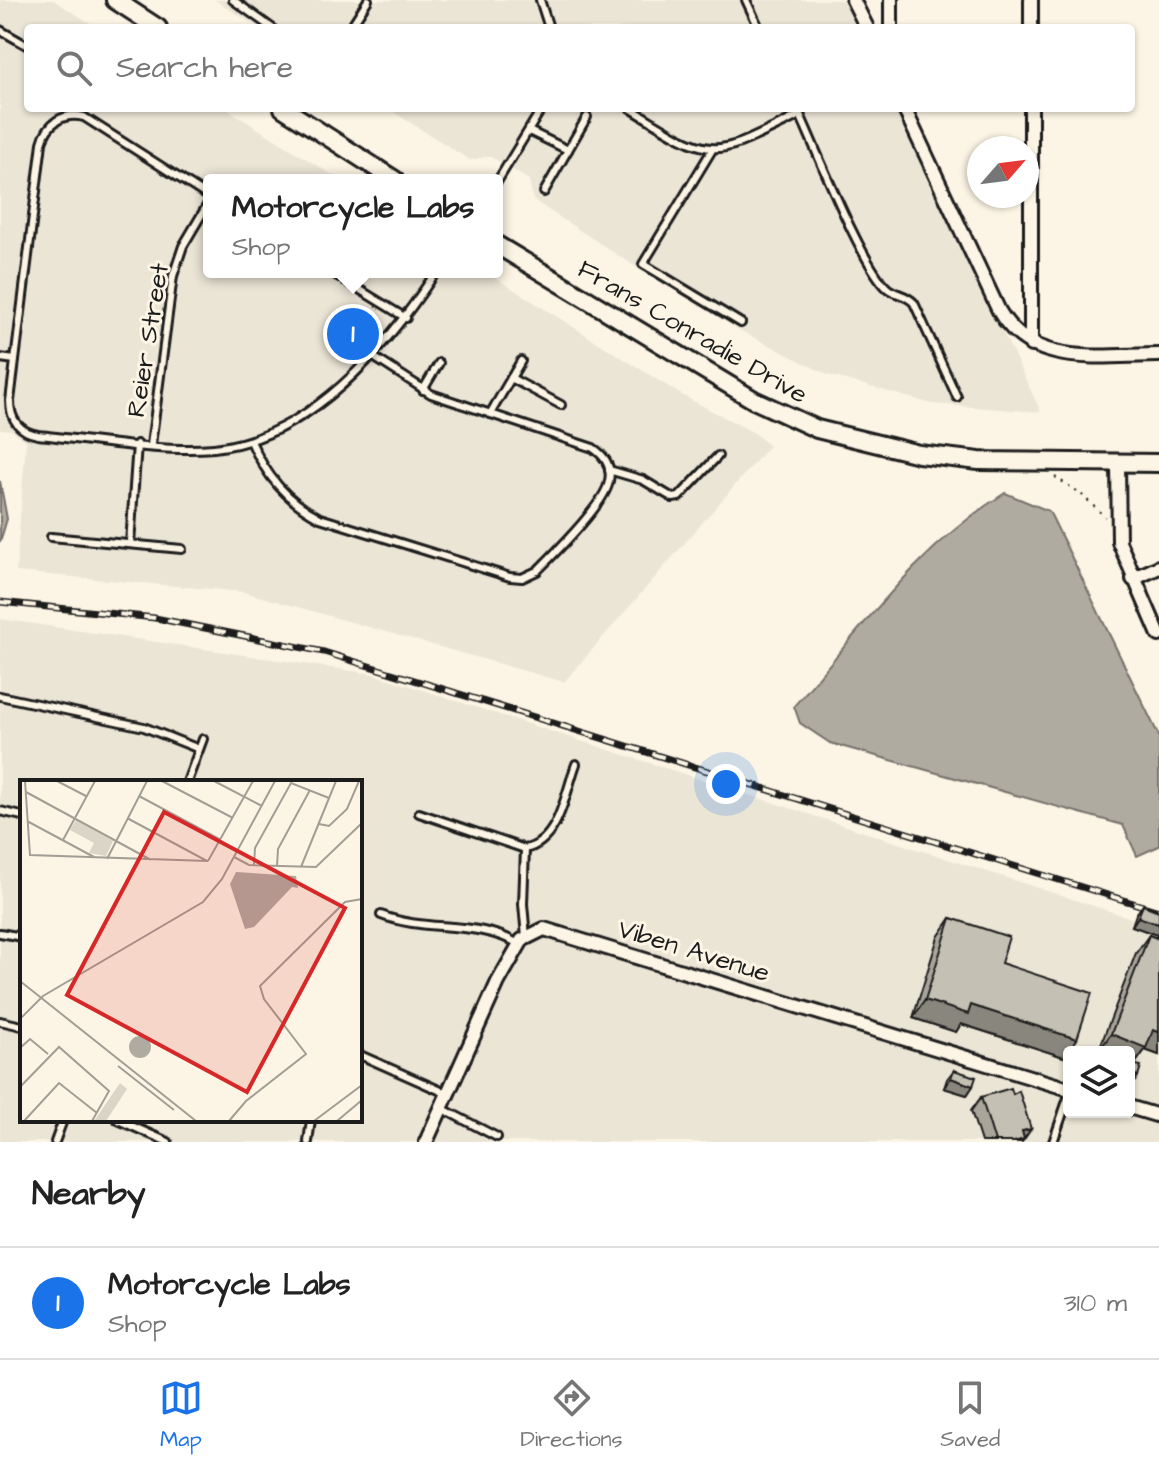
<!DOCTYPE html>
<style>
body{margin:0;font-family:"Architects Daughter",sans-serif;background:#f6f6f6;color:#222}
.controls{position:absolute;right:24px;bottom:24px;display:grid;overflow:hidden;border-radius:8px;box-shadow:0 2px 6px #0004}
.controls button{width:72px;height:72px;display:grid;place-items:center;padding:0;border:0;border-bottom:2px solid #e0e0e0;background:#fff;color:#222;font:40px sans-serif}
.compass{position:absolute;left:967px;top:136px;width:72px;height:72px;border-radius:50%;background:#fff;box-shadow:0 2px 6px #0004;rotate:62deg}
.you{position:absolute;left:726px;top:784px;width:28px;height:28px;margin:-20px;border:6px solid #fff;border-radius:50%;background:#1a73e8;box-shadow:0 0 0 12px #1a73e833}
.badge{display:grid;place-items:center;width:52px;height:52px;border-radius:50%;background:#1a73e8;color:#fff;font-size:26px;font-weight:700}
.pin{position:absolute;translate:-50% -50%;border:4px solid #fff;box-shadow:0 2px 8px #0006}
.popup{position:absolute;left:203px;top:174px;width:300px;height:104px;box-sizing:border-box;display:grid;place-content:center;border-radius:8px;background:#fff;filter:drop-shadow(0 2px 6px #0005);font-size:26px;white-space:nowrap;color:#767676}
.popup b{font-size:30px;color:#222}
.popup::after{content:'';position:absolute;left:50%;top:100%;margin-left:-16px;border:16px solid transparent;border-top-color:#fff}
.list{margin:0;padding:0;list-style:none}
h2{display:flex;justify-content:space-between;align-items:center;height:104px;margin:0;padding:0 32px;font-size:34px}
h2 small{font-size:26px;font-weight:400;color:#767676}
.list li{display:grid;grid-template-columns:52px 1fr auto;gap:24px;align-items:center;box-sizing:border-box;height:112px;padding:0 32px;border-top:2px solid #e0e0e0}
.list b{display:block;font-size:30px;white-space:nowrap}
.list p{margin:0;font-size:26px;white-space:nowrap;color:#767676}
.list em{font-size:26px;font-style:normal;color:#767676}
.icon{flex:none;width:44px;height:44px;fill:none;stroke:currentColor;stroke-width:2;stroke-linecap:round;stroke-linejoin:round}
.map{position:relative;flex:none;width:1159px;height:1142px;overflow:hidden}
.search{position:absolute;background:#fff;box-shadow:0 2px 6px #0004;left:24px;right:24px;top:24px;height:88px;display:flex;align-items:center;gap:20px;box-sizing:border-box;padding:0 28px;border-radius:8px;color:#767676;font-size:30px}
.sheet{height:216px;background:#fff}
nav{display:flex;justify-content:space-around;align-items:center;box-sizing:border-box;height:112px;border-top:2px solid #e0e0e0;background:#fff;font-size:22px;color:#767676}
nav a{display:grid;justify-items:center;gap:4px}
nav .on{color:#1a73e8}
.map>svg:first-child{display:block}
.built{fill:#ebe5d6;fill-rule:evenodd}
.water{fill:#b0aba1;stroke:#75726c;stroke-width:2}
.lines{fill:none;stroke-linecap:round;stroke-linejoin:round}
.service-casing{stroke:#1c1c1c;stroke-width:12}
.minor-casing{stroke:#1c1c1c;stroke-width:18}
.tertiary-casing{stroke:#1c1c1c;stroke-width:22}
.path{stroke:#1c1c1c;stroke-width:2;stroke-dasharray:2 6;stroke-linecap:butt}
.service{stroke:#fcf5e5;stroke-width:6}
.minor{stroke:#fcf5e5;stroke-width:12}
.tertiary{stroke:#fcf5e5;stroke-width:16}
.rail-casing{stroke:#1c1c1c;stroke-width:7}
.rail{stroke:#fcf5e5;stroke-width:4;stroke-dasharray:12;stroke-linecap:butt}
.wall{fill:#a9a59a;stroke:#1c1c1c;stroke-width:2}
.shaded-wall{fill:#89867d;stroke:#1c1c1c;stroke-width:2}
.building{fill:#c4c0b3;stroke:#1c1c1c;stroke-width:2}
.labels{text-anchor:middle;stroke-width:6;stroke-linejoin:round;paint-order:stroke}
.street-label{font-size:26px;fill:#1c1c1c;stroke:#fcf5e5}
.inset-road{fill:none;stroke:#a29e95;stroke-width:2}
.view{fill:#d62828;fill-opacity:0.15;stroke:#d62828;stroke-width:4}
.inset-edge{fill:none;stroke:#1c1c1c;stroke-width:4}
</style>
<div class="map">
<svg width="1159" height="1142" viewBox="0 0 1159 1142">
<rect width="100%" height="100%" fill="#fcf5e5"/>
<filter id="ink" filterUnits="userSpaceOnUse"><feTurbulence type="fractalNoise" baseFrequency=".0125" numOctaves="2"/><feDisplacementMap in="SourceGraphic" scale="16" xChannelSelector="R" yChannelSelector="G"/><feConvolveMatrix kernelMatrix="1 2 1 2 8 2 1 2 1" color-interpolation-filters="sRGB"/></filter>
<g filter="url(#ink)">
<g class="built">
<polygon points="0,0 53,0 98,28 28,28 28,108 225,108 340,180 209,180 209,272 486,272 680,394 756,434 769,446 564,682 244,592 16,572 26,441 11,430 0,429"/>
<polygon points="215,0 846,0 859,28 259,28"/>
<polygon points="387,108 897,108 1041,412 932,404 828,375 741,331 633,265 533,200 529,180 490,156 470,160"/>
<path d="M0,619L373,674L1159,927V1142H0ZM22,782H360V1120H22ZM1069,1052H1129V1112H1069Z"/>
</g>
<g class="water">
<polygon points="0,481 7,519 0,542"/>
<path d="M1005,493L1049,511L1159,736V846L1137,856L1123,825L830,743L800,723L794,706C859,632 919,546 1005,493Z"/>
</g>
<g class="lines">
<defs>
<g id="service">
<polyline points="233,0 272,28"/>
<polyline points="540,0 549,28"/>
<polyline points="746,0 759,28"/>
<polyline points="350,28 368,0"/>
<polyline points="0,30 28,46"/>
<path d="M630,108C717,162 709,159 800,115"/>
<path d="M797,108C815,146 861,264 887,288C895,295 906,294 914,303L957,397"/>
<polyline points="529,131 568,150 544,192"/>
<polyline points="568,150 587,117"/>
<polyline points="712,150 643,264 741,323"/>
<polyline points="497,182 542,108"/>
<path d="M209,197L84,117C63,112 47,123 42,143L10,401C10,420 20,432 38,435C91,440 162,453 214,448C311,438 386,348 436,272"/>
<polyline points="331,272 406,318"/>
<polyline points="0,358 15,360"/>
<polyline points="511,378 561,405"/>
<polyline points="423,390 439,363"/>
<polyline points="490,414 521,361"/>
<path d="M251,441C266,476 286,500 320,518L510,577L522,578L537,571C554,554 606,503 609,481C612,467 605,456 593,448L431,394L372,356"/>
<polyline points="151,445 173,276 183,246 209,202"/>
<polyline points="609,470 643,480 673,498 679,497 718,456"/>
<polyline points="51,537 182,549"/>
<polyline points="130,544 137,444"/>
<polyline points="0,696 144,727 199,749"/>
<polyline points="187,782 203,739"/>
<polyline points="0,811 22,816"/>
<polyline points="419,813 525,849 523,904 526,937"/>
<path d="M525,849C559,842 565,794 576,764"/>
<path d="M381,915C427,933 475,919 519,944"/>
<polyline points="0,933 22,937"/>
<polyline points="0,1021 22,1026"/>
<polyline points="360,1055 448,1094"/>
<polyline points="441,1108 497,1137"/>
<polyline points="118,1120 168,1142"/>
<polyline points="55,1142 63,1120"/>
<polyline points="308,1142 311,1120"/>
<polyline points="1053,1142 1069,1095"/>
</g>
<g id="minor">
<polyline points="853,0 867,28"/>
<polyline points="1031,0 1031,28"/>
<polyline points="891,28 891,0"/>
<path d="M904,108L999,311C1032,369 1101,355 1159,355"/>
<polyline points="1031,108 1031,345"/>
<polyline points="1118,463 1119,542 1159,635"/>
<polyline points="1133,579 1159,567"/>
<polyline points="1129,1107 1159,1116"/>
<polyline points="426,1142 498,982 522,940 544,929 1069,1089"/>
</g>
<g id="tertiary">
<polyline points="115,0 158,28"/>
<polyline points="283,108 395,180"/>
<polyline points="497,245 754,400 817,429 919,454 979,461 1159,463"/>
</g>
</defs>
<use href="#service" class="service-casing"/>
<use href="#minor" class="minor-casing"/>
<use href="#tertiary" class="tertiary-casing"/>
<polyline class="path" points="1055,477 1080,493 1105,517"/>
<use href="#service" class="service"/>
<use href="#minor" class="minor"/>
<use href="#tertiary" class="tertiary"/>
<defs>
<polyline id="rail" points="0,602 155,618 324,652 1159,911"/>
</defs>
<use href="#rail" class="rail-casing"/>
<use href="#rail" class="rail"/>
</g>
<g class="wall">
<polygon points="1143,905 1159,911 1159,1055 1145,1050 1135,1064 1138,1076 1135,1081 1129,1079 1129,1067 1130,1065 1129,1052 1098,1052 1136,953 1149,935 1156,938 1157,935 1132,926 1136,914"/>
<polygon points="951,918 1001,963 1077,1039 1064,1057 961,1024 956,1032 913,1018 938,937"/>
<polygon points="954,1070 973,1086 967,1095 944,1088 947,1079"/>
<polygon points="981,1097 1031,1129 1022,1142 981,1142 971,1111"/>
</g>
<g class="shaded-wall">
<polygon points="1138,917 1159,924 1159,932 1157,935 1132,926"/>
<polygon points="925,1000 971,1005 1077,1039 1064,1057 961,1024 956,1032 913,1018"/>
<polygon points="1153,1030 1159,1032 1159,1055 1145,1050 1133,1066 1129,1065 1129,1052 1098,1052 1111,1034"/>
<polygon points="1129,1073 1138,1076 1135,1081 1129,1079"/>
<polygon points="951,1078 973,1086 967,1095 944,1088"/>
<polygon points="1031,1129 1022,1142 1014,1142 1022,1131"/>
</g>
<g class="building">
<polygon points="1143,905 1159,911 1159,924 1138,917"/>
<polygon points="951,918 1009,937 1001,963 1092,993 1077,1039 971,1005 968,1014 925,1000"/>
<polygon points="1149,935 1159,939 1159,1032 1153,1030 1146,1048 1111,1034"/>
<polygon points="1131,1064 1141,1066 1138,1076 1129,1073"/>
<polygon points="954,1070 976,1077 973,1086 951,1078"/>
<polygon points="1011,1088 1013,1094 1019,1091 1031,1129 1022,1131 1024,1139 1014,1142 995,1142 981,1097"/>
</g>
</g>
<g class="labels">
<g class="street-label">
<text transform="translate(693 331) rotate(30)" y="9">Frans Conradie Drive</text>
<text transform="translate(147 340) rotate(-81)" y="9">Reier Street</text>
<text transform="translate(694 950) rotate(17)" y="9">Viben Avenue</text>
</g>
</g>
<g transform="translate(20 780)">
<rect width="342" height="342" fill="#fcf5e5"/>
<path d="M56,40L93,61L86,76L69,73L74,63L50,50ZM100,303L107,309L86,341H74Z" fill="#dbd5c8"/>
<path d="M216,92L276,96L278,108L272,107L234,147L225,149L210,104ZM109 267a11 11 0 1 1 22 0a11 11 0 1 1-22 0Z" fill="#b0aba1"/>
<path class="inset-road" d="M5,1L10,75L188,81M37,1L66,16M142,1L213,38M194,1L242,26M6,12L131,80M119,16L201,60M107,38L187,81M7,41L74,77M299,44L309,46L327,29L339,1M43,60L75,1M214,77L229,85L296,87L342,43M87,79L127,1M188,81L233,1M234,85L235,68L271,3L309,18M257,86L258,69L290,10M281,87L316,1M0,201L176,341M0,239L23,216L183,122L202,99L255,1M0,268L10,259L28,274M98,286L154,330M0,307L39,267L89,311L72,341M4,341L39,303L77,333M209,341L226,321L286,274L244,219L240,206L325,122L342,119M294,341L342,305M317,341L342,320"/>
<path class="view" d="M144,32L325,128L227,312L47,215Z"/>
<rect width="342" height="342" class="inset-edge"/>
</g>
</svg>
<div class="controls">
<button><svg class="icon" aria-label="layers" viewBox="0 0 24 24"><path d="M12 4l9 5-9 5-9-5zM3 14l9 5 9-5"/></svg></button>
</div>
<svg class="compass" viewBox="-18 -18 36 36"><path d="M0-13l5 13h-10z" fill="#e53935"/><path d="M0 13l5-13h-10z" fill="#767676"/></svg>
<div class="you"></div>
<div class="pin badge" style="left:353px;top:334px">1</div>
<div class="popup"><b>Motorcycle Labs</b>Shop</div>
<div class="search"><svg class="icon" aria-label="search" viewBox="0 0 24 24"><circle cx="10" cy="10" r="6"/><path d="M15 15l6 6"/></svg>Search here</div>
</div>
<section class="sheet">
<h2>Nearby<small></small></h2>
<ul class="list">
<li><span class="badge">1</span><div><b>Motorcycle Labs</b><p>Shop</p></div><em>310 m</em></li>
</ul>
</section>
<nav>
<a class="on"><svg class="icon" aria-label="map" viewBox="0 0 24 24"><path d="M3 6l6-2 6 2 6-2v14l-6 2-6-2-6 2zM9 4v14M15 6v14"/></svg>Map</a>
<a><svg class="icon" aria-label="directions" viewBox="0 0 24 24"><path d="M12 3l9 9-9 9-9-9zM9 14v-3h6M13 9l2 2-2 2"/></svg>Directions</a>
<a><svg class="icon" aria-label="saved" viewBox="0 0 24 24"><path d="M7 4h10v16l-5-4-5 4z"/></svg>Saved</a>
</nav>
